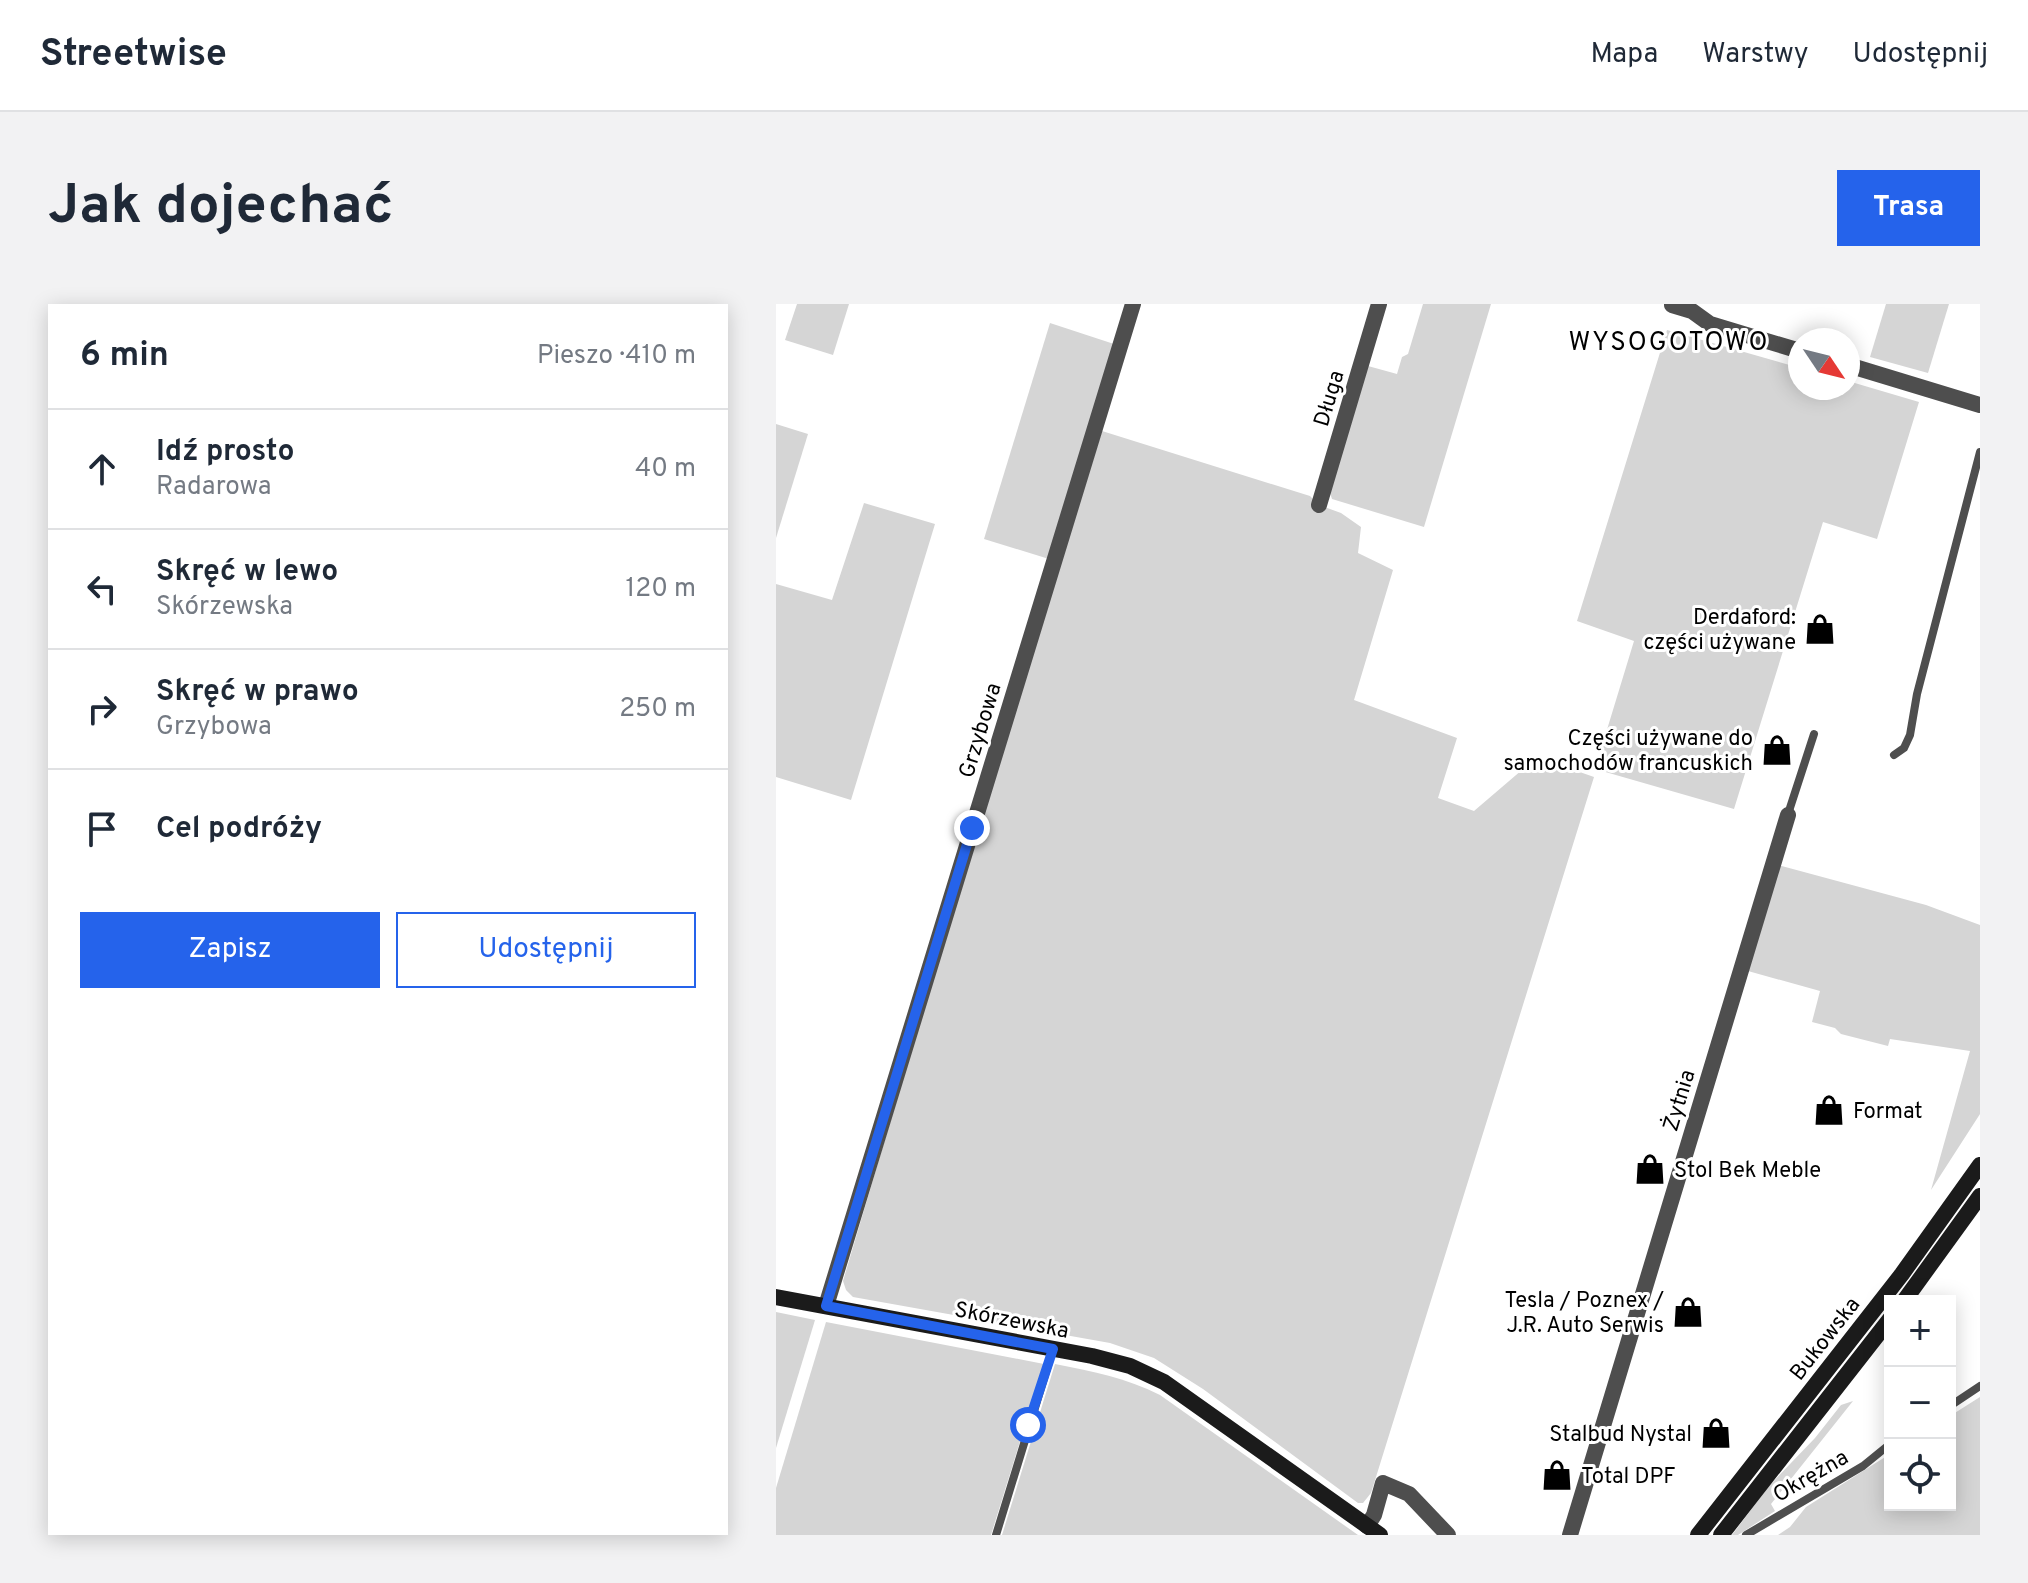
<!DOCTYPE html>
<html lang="pl">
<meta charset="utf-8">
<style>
body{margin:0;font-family:Overpass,sans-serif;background:#f2f2f3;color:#1f2937}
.controls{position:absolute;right:24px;bottom:24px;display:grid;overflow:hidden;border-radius:0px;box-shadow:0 4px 20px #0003}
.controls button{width:72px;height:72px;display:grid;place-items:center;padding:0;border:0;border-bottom:2px solid #e0e1e3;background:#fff;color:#1f2937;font:40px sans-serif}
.compass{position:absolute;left:1012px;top:24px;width:72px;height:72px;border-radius:50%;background:#fff;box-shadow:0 4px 20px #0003;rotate:125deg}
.stop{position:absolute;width:24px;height:24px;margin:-18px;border:6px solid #2563eb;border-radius:50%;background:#fff}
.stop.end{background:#2563eb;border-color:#fff;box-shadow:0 2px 8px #0008}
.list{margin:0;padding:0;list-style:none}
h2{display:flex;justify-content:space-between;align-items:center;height:104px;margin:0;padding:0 32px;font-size:34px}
h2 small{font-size:26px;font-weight:400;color:#747a83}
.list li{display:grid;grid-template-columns:52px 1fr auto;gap:24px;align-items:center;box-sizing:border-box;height:120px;padding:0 32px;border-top:2px solid #e0e1e3}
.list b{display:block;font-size:30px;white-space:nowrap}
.list p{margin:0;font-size:26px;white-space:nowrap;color:#747a83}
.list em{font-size:26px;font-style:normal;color:#747a83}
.actions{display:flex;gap:16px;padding:24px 32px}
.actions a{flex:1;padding:18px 0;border:2px solid #2563eb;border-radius:0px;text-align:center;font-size:28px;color:#2563eb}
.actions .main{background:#2563eb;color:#fff}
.icon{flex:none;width:44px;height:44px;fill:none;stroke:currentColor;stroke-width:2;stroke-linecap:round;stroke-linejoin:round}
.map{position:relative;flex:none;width:1204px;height:1231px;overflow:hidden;border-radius:0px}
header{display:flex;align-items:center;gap:48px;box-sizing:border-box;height:112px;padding:0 40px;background:#fff;border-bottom:2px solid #e0e1e3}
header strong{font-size:38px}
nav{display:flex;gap:44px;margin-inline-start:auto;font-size:28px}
.intro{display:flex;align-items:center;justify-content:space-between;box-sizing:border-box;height:192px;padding:0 48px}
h1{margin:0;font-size:56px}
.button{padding:20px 36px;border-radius:0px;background:#2563eb;color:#fff;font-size:28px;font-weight:700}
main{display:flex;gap:48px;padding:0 48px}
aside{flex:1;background:#fff;border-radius:0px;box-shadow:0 4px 20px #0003}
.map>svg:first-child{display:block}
.green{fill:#d5d5d5}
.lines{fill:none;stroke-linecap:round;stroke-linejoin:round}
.lane{stroke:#4e4e4e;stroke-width:8}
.street{stroke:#4e4e4e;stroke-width:16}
.secondary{stroke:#1b1b1b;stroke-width:16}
.route{stroke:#2563eb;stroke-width:10}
.labels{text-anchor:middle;stroke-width:6;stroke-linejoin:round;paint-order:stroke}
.street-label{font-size:22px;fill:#000;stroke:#fff}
.poi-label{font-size:22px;fill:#000;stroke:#fff;text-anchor:end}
.quarter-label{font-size:26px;letter-spacing:2px;fill:#000;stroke:#fff}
</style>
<header>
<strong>Streetwise</strong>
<nav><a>Mapa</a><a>Warstwy</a><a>Udostępnij</a></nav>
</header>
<div class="intro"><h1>Jak dojechać</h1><a class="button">Trasa</a></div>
<main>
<aside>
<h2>6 min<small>Pieszo · 410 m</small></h2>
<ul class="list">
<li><svg class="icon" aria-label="ahead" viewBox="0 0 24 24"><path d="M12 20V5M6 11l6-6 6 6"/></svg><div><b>Idź prosto</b><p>Radarowa</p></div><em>40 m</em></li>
<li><svg class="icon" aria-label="left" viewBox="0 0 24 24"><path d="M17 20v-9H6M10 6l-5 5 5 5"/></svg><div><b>Skręć w lewo</b><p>Skórzewska</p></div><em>120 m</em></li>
<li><svg class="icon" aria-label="right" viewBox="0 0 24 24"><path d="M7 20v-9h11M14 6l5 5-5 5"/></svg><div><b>Skręć w prawo</b><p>Grzybowa</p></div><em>250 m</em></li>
<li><svg class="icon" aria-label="arrive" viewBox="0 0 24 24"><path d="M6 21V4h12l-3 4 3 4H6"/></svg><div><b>Cel podróży</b></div></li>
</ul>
<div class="actions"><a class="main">Zapisz</a><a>Udostępnij</a></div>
</aside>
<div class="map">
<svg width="1204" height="1231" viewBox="0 0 1204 1231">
<rect width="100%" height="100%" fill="#fff"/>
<g class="green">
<polygon points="21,0 73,0 57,51 9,36"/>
<polygon points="647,0 715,0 648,223 556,195 554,189 592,62 621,70 626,53 632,50"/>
<polygon points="1110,0 1173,0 1152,69 1094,53"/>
<polygon points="274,19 338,40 273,255 208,235"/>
<polygon points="891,26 1024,64 1024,84 1072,84 1072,77 1143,98 1101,235 1047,218 958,505 819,465 858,337 801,317"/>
<polygon points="0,120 32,130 0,234"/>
<polygon points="326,127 534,192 543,201 565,209 585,223 582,249 617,266 578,396 681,434 662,494 698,507 761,453 818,473 595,1189 587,1199 582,1199 427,1085 378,1054 334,1039 77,993 70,986 67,977 165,647"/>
<polygon points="88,199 159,220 75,496 0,473 0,280 56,296"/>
<polygon points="1002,561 1150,601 1204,621 1204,810 1155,886 1194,747 1114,735 1112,742 1065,730 1059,724 1036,718 1044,687 972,667"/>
<polygon points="0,1008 39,1016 0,1144"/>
<polygon points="50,1018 268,1060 215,1231 0,1231 0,1184"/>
<path d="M279,1060C316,1067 350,1074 384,1091L582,1231H226Z"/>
<polygon points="1204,1093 1204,1231 1002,1231 1014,1223 1030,1203 1114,1150 1114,1201 1174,1201 1174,1112"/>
<polygon points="1077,1097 995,1200 999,1207 962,1231 956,1231 993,1182 1039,1134 1065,1101"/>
</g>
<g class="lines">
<g class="lane">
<polyline points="1118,451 1128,444 1134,431 1141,390 1204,148"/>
<polyline points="1012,510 1038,430"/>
<polyline points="1174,1102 1204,1082"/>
<polyline points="220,1231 277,1045"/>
<polyline points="970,1231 1087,1162 1114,1140"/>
</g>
<g class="street">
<polyline points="896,1 916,7 934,20 1024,47"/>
<polyline points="1072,61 1204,101"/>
<polyline points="543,201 603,0"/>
<polyline points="50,1002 357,0"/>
<polyline points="591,1222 598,1211 607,1179 633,1190 672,1231"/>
<polyline points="794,1231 1012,511"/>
</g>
<g class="secondary">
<polyline points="0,993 316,1052 354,1062 388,1078 604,1231"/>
<polyline points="1128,997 1204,892"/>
<polyline points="922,1231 1126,970 1204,861"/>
<polyline points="945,1231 1114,1015"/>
</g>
</g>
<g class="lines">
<polyline class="route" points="196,524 50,1002 277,1045 252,1121"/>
</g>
<defs>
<symbol id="shop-bare" viewBox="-9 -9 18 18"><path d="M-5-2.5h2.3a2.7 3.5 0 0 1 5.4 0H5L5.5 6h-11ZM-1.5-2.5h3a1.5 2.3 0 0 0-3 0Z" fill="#000" stroke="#fff" stroke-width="2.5" paint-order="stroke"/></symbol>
</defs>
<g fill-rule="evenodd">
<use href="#shop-bare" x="1022" y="303" width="44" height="44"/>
<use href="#shop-bare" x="979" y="424" width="44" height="44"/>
<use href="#shop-bare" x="1031" y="784" width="44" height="44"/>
<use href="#shop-bare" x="852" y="843" width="44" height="44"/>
<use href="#shop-bare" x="890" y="986" width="44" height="44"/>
<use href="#shop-bare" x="918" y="1107" width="44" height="44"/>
<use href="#shop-bare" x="759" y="1149" width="44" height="44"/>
</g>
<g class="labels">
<g class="street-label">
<text transform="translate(552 94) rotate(-73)" y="8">Długa</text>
<text transform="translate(203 426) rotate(-73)" y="8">Grzybowa</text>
<text transform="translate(902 796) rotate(-73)" y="8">Żytnia</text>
<text transform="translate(236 1015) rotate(11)" y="8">Skórzewska</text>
<text transform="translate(1048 1034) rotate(-52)" y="8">Bukowska</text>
<text transform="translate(1034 1171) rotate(-30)" y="8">Okrężna</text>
</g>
<g class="poi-label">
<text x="1020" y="320">Derdaford:<tspan x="1020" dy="25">części używane</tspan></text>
<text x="977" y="441">Części używane do<tspan x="977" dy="25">samochodów francuskich</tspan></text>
<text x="1077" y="814" text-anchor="start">Format</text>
<text x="898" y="873" text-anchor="start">Stol Bek Meble</text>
<text x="888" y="1003">Tesla / Poznex /<tspan x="888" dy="25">J.R. Auto Serwis</tspan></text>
<text x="916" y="1137">Stalbud Nystal</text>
<text x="805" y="1179" text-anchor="start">Total DPF</text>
</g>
<g class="quarter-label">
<text x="893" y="46">WYSOGOTOWO</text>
</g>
</g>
</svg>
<div class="controls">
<button>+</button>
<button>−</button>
<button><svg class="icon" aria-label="locate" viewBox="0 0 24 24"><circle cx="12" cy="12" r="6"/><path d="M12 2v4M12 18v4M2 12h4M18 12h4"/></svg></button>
</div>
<svg class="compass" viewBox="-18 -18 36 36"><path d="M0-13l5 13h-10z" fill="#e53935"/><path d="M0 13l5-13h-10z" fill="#747a83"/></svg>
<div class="stop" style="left:252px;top:1121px"></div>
<div class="stop end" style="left:196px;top:524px"></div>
</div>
</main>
